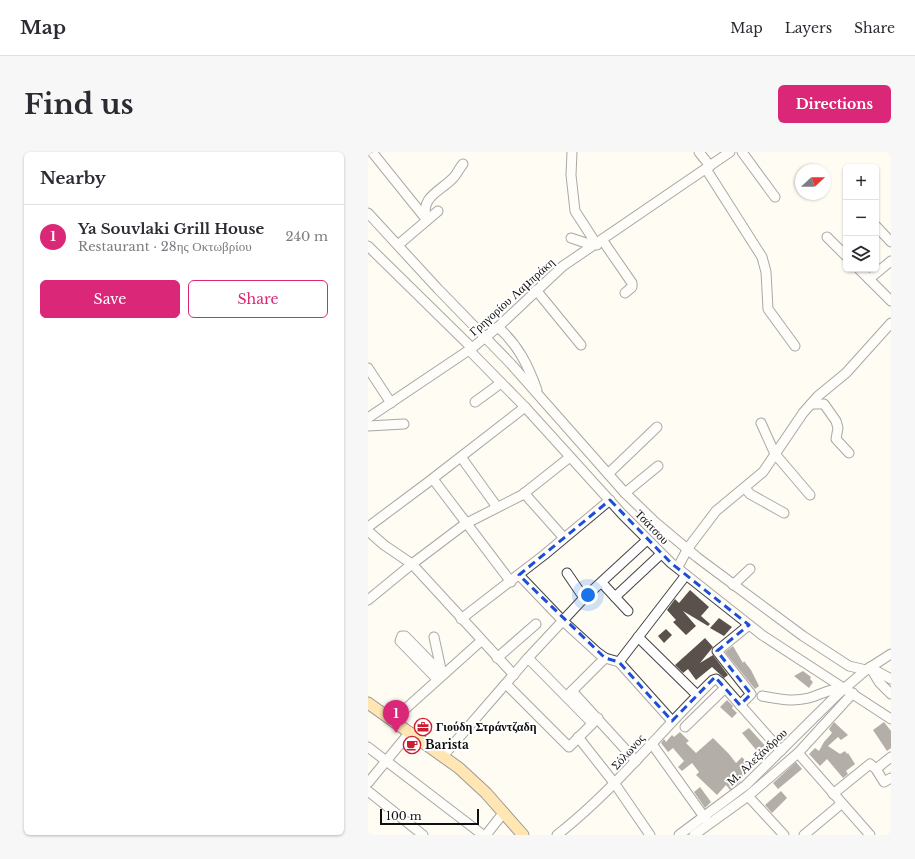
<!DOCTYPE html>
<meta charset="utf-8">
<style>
body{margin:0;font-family:"Libre Baskerville",serif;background:#f7f7f7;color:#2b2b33}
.controls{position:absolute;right:12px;top:12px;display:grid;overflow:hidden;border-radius:6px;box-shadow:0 1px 3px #0004}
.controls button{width:36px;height:36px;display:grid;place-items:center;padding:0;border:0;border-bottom:1px solid #e1e1e2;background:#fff;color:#2b2b33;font:20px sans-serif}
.compass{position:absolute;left:427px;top:12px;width:36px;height:36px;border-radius:50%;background:#fff;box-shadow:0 1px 3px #0004;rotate:69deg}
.scale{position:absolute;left:12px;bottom:10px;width:99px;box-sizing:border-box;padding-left:4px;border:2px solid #101010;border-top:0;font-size:11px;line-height:14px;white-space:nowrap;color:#101010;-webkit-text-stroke:3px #fff;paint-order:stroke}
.you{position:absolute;left:220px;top:443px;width:14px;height:14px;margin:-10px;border:3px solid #fff;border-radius:50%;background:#1a73e8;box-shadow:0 0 0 6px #1a73e833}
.badge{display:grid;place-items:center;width:26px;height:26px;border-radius:50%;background:#db2777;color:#fff;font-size:13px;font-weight:700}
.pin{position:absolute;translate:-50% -33px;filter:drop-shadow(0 1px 2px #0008)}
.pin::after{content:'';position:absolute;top:21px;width:14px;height:12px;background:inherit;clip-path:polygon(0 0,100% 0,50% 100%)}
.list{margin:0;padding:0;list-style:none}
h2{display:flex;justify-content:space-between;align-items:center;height:52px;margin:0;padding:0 16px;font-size:17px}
h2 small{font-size:13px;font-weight:400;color:#7c7c81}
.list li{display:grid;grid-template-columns:26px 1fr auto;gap:12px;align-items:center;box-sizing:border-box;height:64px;padding:0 16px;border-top:1px solid #e1e1e2}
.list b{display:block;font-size:15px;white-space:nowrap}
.list p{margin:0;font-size:13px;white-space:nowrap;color:#7c7c81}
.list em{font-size:13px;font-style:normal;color:#7c7c81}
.actions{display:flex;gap:8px;padding:12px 16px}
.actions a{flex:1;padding:9px 0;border:1px solid #db2777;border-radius:6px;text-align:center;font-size:14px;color:#db2777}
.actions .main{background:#db2777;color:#fff}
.icon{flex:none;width:22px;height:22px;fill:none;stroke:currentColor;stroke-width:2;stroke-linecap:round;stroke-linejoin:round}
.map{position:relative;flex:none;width:523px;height:683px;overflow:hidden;border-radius:6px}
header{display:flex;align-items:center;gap:24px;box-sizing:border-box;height:56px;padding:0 20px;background:#fff;border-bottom:1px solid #e1e1e2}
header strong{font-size:19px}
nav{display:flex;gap:22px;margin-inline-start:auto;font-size:14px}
.intro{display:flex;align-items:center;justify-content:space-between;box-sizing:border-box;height:96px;padding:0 24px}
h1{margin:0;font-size:28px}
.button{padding:10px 18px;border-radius:6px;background:#db2777;color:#fff;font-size:14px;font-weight:700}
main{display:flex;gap:24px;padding:0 24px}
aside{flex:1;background:#fff;border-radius:6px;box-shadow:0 1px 3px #0004}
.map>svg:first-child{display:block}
.building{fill:#5a504c}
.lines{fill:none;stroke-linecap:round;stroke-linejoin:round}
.minor-casing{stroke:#434343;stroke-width:11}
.major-casing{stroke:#212121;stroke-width:13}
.minor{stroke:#fff;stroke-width:9}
.major{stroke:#ffcd64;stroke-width:11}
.marked{fill:none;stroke:#1d4ed8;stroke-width:3;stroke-dasharray:8 5;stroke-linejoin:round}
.labels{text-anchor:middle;stroke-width:4;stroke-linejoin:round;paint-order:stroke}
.street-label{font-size:12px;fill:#101010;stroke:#fff}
.poi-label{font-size:12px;font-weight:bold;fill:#101010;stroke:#fff;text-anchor:start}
</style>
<header>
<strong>Map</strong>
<nav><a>Map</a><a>Layers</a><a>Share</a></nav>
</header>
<div class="intro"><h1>Find us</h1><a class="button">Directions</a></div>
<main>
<aside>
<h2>Nearby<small></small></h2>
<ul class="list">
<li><span class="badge">1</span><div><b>Ya Souvlaki Grill House</b><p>Restaurant · 28ης Οκτωβρίου</p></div><em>240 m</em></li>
</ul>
<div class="actions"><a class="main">Save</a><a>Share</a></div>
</aside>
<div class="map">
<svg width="523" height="683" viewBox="0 0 523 683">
<rect width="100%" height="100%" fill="#fffcf4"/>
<g class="building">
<polygon points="322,438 341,455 333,464 342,472 340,474 315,459 328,474 318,483 305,470 308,468 299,458 307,447 311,451"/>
<polygon points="351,466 364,475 356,484 342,476"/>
<polygon points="298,477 304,483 296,491 290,484"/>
<polygon points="337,486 345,495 332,511 345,503 360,523 356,526 344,515 328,528 320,517 315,521 307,513"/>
<polygon points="365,494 375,511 376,509 383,518 391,534 387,537 357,500"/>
<polygon points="435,519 443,525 442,527 445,530 441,536 426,524"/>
<polygon points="359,548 365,554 364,556 369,561 364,566 352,555"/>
<polygon points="466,570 480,583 473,588 470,585 460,594 472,602 477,599 479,602 480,601 487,612 478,619 480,622 475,626 459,607 452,614 441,602 447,596 451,599 456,590 464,581 461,577"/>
<polygon points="516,570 523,579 523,596 519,599 505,578"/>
<polygon points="381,576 401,598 394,605 374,581"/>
<polygon points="312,580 321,589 318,591 328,601 345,586 361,602 368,611 374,605 381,613 376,623 370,627 373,629 362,638 358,633 349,643 328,623 331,620 324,611 314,619 310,615 316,609 305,596 300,600 293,591 296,587 298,590 304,583 306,585"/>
<polygon points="428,610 434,617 410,637 405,631"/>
<polygon points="332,635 343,650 337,656 326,640"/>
<polygon points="413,639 419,646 404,661 397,653"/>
</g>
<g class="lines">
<defs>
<g id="minor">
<polyline points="4,0 58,67"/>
<polyline points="204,0 203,23 207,59 229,93"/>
<polyline points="331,0 342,14"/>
<polyline points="374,0 407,45"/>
<polyline points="338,17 394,105 398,120 400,157 427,194"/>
<polyline points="0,61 70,137 143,212 257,341 287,370 330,406 435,484 481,514 498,518"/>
<path d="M58,66C53,45 71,40 84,27C89,23 91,16 95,12"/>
<polyline points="508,74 523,90"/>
<polyline points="459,85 478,104"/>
<polyline points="203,86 218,91 228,91"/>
<polyline points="235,89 264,131 264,135 257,141"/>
<polyline points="30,93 70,59"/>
<polyline points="0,94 104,196"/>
<polyline points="491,117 523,149"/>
<polyline points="501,127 523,109"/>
<polyline points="168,138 213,193"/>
<path d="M130,175C150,193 160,213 169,238"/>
<polyline points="101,198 157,255 254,362 303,411 394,483 523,567"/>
<polyline points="0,216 23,251"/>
<polyline points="107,250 133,231"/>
<polyline points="443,252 456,252 468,269 470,276 468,287 481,301"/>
<polyline points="0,266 104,196 130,175 195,114 362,0"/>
<polyline points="393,271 407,302 442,343"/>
<polyline points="0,274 36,272"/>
<polyline points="93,305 129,355"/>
<polyline points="240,322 289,275"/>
<polyline points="65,327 143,430"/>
<polyline points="377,336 382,342 416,361"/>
<polyline points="156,341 196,386"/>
<polyline points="257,341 290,314"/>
<polyline points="0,375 59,331 157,255"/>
<polyline points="0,379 16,393 44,412 146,523"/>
<polyline points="310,415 320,396 348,359 395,320 435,261 450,244 478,221 523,171"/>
<polyline points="199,421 216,446"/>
<polyline points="151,423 195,469 230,501 237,506 251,510 304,569"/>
<polyline points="234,431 260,459"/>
<polyline points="365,433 382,417"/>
<polyline points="247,445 293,402"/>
<polyline points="0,448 44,412 97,372 154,343 202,305"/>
<polyline points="93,467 176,403 242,348"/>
<polyline points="66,485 74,522"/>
<polyline points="270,485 329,543"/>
<polyline points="129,506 168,472"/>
<polyline points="160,506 224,571"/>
<polyline points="251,510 318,423"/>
<polyline points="502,515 511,530 523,542"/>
<polyline points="503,516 523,527"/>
<polyline points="69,527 32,489 34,484 37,484 74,522"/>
<polyline points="138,532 201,595 230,566"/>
<polyline points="204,539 268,609"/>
<polyline points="200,543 237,506"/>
<path d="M394,544C410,547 425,550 441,546C452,543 465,535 477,536"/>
<polyline points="372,553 383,542 349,499 381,473"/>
<polyline points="25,568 113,489"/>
<polyline points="317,575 357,536"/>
<polyline points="210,585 247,632 282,683"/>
<polyline points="284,592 339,669"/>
<polyline points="0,595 115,683"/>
<polyline points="430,601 502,683"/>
<polyline points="75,604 160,506 216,446 279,388"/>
<polyline points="508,617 523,605"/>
<polyline points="0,631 42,580"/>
<polyline points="0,639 55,683"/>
<polyline points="465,642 502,612 508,617 516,630 523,626"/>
<polyline points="380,644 416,683"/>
<polyline points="118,683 136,660"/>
<path d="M189,683C247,638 292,579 345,528L348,527L352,530L413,599"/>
<polyline points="311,683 378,633 471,541 498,518 523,502"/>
<polyline points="326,683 380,644 430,601 485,541"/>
<polyline points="436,683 473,652"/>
</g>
<polyline id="major" points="0,551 91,616 118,641 155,683"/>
</defs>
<use href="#minor" class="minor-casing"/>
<use href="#major" class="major-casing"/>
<use href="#minor" class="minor"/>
<use href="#major" class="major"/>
</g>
<path d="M0 0H523V683H0ZM242,348L303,411L381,473L349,499L383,542L372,553L347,525L304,569L251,510L237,506L151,423Z" fill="#fffcf4" fill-opacity=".55" fill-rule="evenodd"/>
<path class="marked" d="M242,348L303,411L381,473L349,499L383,542L372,553L347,525L304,569L251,510L237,506L151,423Z"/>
<defs>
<symbol id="office-ring" viewBox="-11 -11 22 22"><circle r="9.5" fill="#fff" stroke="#cb1e33" stroke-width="1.5"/><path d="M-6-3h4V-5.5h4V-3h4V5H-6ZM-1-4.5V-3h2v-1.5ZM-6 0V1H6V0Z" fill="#cb1e33"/></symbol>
<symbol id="cafe-ring" viewBox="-11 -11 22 22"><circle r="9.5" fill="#fff" stroke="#cb1e33" stroke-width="1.5"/><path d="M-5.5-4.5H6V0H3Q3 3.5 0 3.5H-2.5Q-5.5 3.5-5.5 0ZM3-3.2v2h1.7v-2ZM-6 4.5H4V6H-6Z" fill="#cb1e33"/></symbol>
</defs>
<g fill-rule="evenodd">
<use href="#office-ring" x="45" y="565" width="20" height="20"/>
<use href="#cafe-ring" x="34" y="583" width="20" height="20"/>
</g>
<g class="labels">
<g class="street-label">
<text transform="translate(144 145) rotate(-42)" y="4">Γρηγορίου Λαμπράκη</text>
<text transform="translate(284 375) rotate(46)" y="4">Τσάτσου</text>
<text transform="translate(260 600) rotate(-48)" y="4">Σόλωνος</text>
<text transform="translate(389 605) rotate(-43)" y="4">Μ. Αλεξάνδρου</text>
</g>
<g class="poi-label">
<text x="68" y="579">Γιούδη Στράντζαδη</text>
<text x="57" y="597">Barista</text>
</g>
</g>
</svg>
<div class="controls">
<button>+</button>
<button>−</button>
<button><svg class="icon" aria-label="layers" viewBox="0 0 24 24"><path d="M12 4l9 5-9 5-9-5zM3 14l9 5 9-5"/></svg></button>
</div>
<svg class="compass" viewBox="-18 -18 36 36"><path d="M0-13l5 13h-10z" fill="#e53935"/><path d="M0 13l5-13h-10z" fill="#7c7c81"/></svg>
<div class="scale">100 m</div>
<div class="you"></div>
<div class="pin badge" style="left:28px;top:581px">1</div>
</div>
</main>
